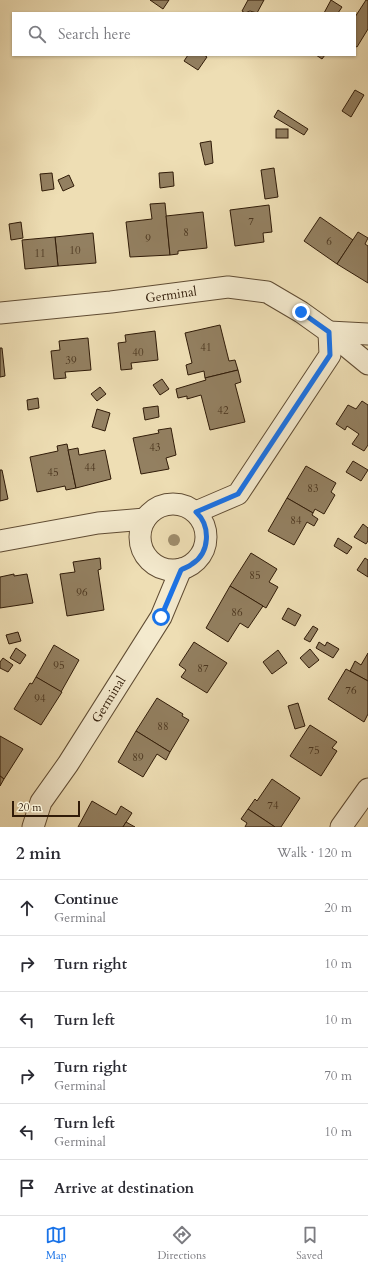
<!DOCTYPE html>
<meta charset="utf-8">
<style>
body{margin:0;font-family:Cardo,serif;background:#f2f2f3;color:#2b2b33}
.scale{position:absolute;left:12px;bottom:10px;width:68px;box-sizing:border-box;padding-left:4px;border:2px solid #301b08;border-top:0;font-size:11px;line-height:14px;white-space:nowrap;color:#301b08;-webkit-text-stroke:3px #f4eace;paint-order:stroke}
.stop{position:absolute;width:12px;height:12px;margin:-9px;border:3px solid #1a73e8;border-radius:50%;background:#fff}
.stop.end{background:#1a73e8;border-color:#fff;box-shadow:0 1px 4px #0008}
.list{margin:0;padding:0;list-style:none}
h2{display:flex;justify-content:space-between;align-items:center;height:52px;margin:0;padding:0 16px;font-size:17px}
h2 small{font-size:13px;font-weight:400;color:#7c7c81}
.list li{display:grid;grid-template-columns:26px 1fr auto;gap:12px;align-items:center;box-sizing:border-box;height:56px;padding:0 16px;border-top:1px solid #e1e1e2}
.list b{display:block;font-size:15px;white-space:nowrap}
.list p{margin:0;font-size:13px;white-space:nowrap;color:#7c7c81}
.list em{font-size:13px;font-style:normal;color:#7c7c81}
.icon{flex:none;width:22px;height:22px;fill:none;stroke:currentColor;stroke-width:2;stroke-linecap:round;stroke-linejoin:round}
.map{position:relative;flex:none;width:368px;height:827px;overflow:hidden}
.search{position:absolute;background:#fff;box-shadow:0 1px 3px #0004;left:12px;right:12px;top:12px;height:44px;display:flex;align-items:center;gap:10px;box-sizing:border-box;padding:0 14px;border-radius:0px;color:#7c7c81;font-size:15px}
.sheet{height:388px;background:#fff}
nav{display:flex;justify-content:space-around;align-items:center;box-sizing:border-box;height:56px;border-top:1px solid #e1e1e2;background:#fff;font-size:11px;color:#7c7c81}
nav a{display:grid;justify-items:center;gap:2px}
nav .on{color:#1a73e8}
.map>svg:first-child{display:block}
.building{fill:#938061;stroke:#301b08}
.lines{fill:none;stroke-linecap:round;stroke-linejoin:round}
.street-casing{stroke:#604c33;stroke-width:23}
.street{stroke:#f4eace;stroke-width:21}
.tree{fill:#9f8e6d}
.route{stroke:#1a73e8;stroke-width:5}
.labels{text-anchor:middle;stroke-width:3;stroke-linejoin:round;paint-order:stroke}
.number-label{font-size:11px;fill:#49341e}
.street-label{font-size:13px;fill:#301b08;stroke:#f4eace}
</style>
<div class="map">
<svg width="368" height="827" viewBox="0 0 368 827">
<rect width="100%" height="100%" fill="#eedeb4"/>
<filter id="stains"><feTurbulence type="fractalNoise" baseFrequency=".005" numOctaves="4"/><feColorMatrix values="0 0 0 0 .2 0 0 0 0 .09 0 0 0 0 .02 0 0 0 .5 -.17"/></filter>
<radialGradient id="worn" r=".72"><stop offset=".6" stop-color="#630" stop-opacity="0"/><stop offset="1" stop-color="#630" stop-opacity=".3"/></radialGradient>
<g class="building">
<polygon points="150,0 169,0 163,9"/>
<polygon points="248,0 264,0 257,13 250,11 245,13 242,11"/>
<polygon points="331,0 342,7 338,13 324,13"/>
<polygon points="366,0 368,0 368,29 357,47 355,46 355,17"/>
<polygon points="188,55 204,55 207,57 198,70 184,61"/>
<polygon points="316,55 325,55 322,59"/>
<polygon points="355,90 364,95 351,117 342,111"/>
<polygon points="278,110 308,129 304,135 274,117"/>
<rect x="276" y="129" width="12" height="9"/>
<polygon points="211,141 213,163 205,165 200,143"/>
<polygon points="274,168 278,197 265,199 261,170"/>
<polygon points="173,172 174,186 160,188 159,173"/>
<polygon points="52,173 54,189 42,191 40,174"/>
<polygon points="69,175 74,186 63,191 58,180"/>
<polygon points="165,203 170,255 130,257 126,222 152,219 150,204"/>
<polygon points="269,205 272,232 263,233 264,242 235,246 230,210"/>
<polygon points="203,212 207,248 178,251 178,254 170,255 166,216"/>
<polygon points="320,217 353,240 337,264 304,241"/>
<polygon points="21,222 23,238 11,240 9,224"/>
<polygon points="358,232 368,238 365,244 368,246 368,283 337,264"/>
<polygon points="93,233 96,263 58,266 55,237"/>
<polygon points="55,237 58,266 25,269 22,240"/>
<polygon points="220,325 229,361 235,360 238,370 205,378 204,371 188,375 186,365 192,363 185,333"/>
<polygon points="155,331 158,360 131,363 132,369 121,370 118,343 126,342 125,335"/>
<polygon points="88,338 91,370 65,372 66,378 54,379 51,351 60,350 59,341"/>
<polygon points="0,348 2,348 5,376 0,377"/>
<polygon points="238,370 241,382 235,384 245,422 210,430 201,395 187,399 187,396 178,398 176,389 206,380 205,378"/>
<polygon points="162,379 169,389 160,395 153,385"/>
<polygon points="100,387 106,394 97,401 91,394"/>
<polygon points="38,398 39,408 28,410 27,400"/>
<polygon points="362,401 368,405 368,445 364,451 352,444 359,434 347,426 345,430 336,424 348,405 356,409"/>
<polygon points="158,406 159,417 145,420 143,408"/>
<polygon points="97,409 110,413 105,431 92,427"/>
<polygon points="171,428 176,455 166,458 169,469 141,474 133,438 159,433 158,430"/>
<polygon points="67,444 76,488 66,490 65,486 37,492 30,457 58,451 57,446"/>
<polygon points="78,448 79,455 105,450 111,479 76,488 68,450"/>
<polygon points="353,461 368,470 361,481 346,472"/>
<polygon points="306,466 336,483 331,492 335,495 324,514 315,509 313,513 287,498"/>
<polygon points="0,470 2,470 8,499 0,501"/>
<polygon points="287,498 313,513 312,515 318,519 314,526 307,522 294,545 268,531"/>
<polygon points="363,524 368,528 368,541 366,544 354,537"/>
<polygon points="338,538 352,547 347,554 334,546"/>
<polygon points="251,553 277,569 269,582 278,587 266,608 230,586"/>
<polygon points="100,558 101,569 98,570 104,610 67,616 60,574 75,572 73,562"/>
<polygon points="365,558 368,560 368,577 357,570"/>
<polygon points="14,574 14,576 27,574 33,603 0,608 0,577"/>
<polygon points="230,586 263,606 248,628 240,623 228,642 206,628"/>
<polygon points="288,608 301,615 295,626 282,619"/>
<polygon points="313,626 318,629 310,642 304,639"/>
<polygon points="18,632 21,641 9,644 6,635"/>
<polygon points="194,642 227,663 207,693 181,677 186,670 179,665"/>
<polygon points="319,642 325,646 327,642 339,649 333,658 316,648"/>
<polygon points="54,645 79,660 61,692 36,677"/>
<polygon points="16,648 26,655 20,664 10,658"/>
<polygon points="310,649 319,660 309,668 300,658"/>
<polygon points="278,650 287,663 272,674 263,662"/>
<polygon points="368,653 368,681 350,671 355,661 361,665"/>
<polygon points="3,658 13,665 8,672 0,668 0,662"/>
<polygon points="346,669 368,681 368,714 364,722 328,699"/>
<polygon points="36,677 62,692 41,725 14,709 30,683 32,684"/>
<polygon points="157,698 183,714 182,716 189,720 170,752 136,731"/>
<polygon points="298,703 305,726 295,729 288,706"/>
<polygon points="310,725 337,742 332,748 337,751 321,776 290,756"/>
<polygon points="136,731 170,752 166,760 157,754 143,777 118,762"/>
<polygon points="0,736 23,749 4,779 0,776"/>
<polygon points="0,776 4,779 0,786"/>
<polygon points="272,779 300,798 281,827 275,827 248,809 255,799 257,801"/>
<polygon points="92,801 116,815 121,806 132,813 123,827 78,827"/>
<polygon points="248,809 275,827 245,827 247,823 241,819"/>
<polygon points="126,822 135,827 123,827"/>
</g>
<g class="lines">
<defs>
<g id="street">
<polyline points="0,313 111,302 228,287 267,292 301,312 329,332 368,364"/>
<polyline points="329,332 368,334"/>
<circle cx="173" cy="537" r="33"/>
<polyline points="196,512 238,494 330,355 329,332"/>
<polyline points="0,541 98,523 145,519"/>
<polyline points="33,827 41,802 68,764 161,617 181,569"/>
<polyline points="341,827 368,789"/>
</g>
</defs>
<use href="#street" class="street-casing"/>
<use href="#street" class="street"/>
</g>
<circle class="tree" cx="174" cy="540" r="6"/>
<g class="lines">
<path class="route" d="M161,617L181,570C184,568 189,567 192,564C210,553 211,526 196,512L238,494L330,355L329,332L301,312"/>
</g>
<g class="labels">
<g class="number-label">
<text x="251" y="225">7</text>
<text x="186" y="236">8</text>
<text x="148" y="242">9</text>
<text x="329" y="245">6</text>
<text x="75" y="254">10</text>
<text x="40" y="257">11</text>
<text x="206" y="351">41</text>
<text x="138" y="356">40</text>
<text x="71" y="364">39</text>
<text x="223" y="414">42</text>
<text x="155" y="451">43</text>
<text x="90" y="471">44</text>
<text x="53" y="476">45</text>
<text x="313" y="492">83</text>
<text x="296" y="524">84</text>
<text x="255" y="579">85</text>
<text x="82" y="596">96</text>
<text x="237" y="616">86</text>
<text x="59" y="669">95</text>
<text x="203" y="672">87</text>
<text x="351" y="694">76</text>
<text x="40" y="702">94</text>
<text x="163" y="730">88</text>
<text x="314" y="754">75</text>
<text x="138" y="761">89</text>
<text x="273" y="809">74</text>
</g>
<g class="street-label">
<text transform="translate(171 294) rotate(-8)" y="5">Germinal</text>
<text transform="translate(108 699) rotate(-58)" y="5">Germinal</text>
</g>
</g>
<rect width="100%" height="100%" filter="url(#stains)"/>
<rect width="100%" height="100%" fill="url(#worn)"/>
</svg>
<div class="scale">20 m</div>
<div class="stop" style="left:161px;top:617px"></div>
<div class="stop end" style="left:301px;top:312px"></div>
<div class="search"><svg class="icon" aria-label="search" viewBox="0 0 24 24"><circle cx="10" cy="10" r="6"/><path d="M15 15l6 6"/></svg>Search here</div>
</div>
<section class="sheet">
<h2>2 min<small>Walk · 120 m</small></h2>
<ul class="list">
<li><svg class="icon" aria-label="ahead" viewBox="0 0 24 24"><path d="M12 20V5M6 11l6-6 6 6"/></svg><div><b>Continue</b><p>Germinal</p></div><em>20 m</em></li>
<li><svg class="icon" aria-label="right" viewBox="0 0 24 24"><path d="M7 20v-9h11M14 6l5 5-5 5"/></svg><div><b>Turn right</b></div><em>10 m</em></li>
<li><svg class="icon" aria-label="left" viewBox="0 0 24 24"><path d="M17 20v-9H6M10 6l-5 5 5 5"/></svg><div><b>Turn left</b></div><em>10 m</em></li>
<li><svg class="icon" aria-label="right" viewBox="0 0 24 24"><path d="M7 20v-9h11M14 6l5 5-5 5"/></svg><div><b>Turn right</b><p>Germinal</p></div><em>70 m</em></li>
<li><svg class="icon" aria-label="left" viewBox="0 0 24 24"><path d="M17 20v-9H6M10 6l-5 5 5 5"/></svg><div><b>Turn left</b><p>Germinal</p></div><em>10 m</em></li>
<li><svg class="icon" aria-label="arrive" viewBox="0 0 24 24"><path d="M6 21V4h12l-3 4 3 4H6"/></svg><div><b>Arrive at destination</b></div></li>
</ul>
</section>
<nav>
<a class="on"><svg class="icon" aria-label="map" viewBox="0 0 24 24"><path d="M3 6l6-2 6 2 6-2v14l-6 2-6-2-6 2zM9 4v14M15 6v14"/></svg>Map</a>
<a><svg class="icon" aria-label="directions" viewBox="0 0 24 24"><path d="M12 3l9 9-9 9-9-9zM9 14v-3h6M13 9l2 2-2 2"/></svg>Directions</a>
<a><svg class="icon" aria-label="saved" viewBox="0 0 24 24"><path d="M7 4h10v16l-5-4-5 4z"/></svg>Saved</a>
</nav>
